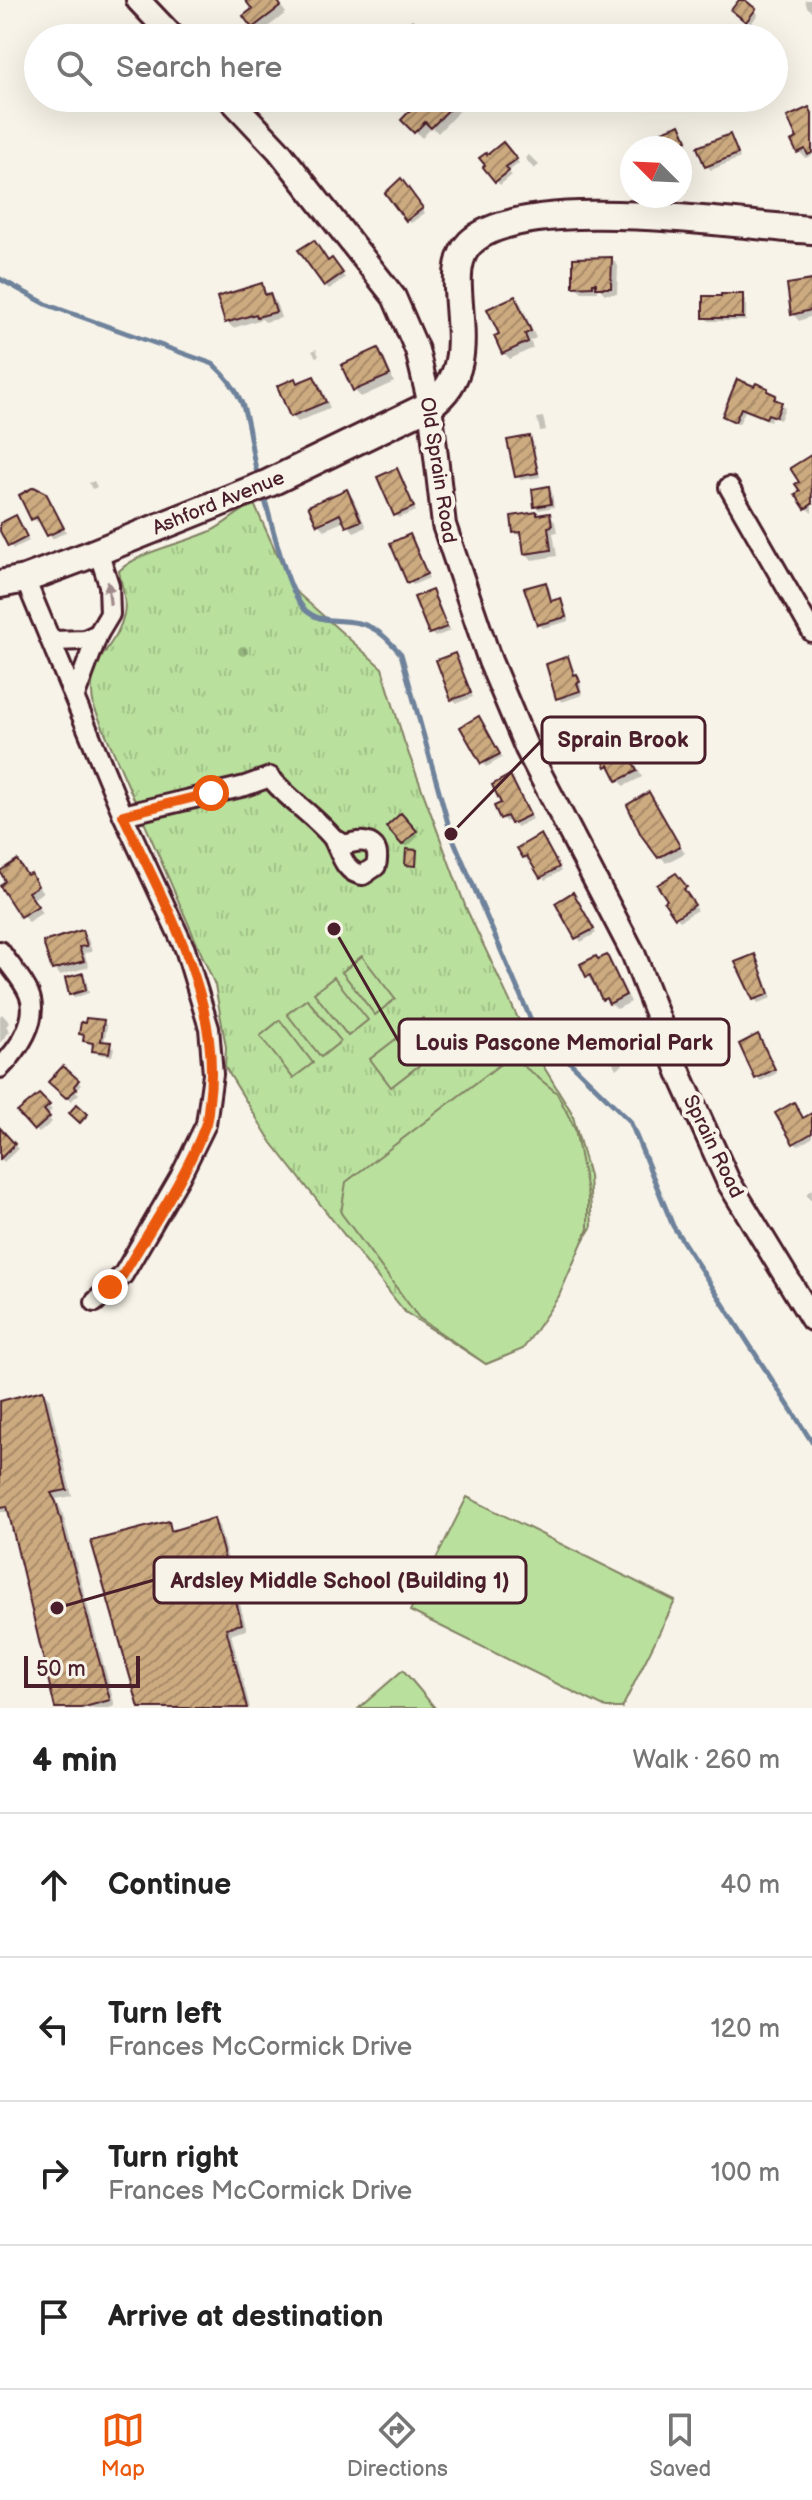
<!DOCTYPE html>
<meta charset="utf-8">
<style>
body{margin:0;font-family:"Balsamiq Sans",sans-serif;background:#f2f2f2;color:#222}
.compass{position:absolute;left:620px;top:136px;width:72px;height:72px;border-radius:50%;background:#fff;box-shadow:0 8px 32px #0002;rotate:294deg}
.scale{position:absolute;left:24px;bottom:20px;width:116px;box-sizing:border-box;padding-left:8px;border:4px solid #4a1f2b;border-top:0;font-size:22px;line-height:28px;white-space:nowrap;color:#4a1f2b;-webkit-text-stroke:6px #f7f3e8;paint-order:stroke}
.stop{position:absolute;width:24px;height:24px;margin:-18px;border:6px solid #ea580c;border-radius:50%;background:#fff}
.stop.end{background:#ea580c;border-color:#fff;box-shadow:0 2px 8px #0008}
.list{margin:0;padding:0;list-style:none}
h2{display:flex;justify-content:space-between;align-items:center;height:104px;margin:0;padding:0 32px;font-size:34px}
h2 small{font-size:26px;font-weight:400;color:#767676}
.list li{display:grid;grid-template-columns:52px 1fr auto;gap:24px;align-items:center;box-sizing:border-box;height:144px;padding:0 32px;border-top:2px solid #e0e0e0}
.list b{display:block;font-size:30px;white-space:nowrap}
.list p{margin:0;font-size:26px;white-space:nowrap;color:#767676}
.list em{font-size:26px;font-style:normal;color:#767676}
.icon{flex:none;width:44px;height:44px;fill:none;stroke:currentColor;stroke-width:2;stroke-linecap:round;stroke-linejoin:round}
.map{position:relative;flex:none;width:812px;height:1708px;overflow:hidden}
.search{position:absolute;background:#fff;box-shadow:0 8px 32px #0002;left:24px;right:24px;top:24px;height:88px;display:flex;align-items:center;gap:20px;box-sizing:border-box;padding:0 28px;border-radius:44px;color:#767676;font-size:30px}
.sheet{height:680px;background:#fff}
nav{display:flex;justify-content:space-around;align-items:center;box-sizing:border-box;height:112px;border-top:2px solid #e0e0e0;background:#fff;font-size:22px;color:#767676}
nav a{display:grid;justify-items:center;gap:4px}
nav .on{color:#ea580c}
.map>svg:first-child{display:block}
.park{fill:url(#park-tufts);stroke:#828064;stroke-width:2}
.pitch{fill:#b9e19d;stroke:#828064;stroke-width:2}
.shadow{fill:#0003}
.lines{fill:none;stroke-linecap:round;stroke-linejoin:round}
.stream{stroke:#6e829b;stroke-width:5}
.building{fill:url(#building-hatch);stroke:#4a1f2b;stroke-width:2}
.minor-casing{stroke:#4a1f2b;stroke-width:24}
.tertiary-casing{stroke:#4a1f2b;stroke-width:28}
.secondary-casing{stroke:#4a1f2b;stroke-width:32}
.minor{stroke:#f7f3e8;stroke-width:18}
.tertiary{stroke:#f7f3e8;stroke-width:22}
.secondary{stroke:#f7f3e8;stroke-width:26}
.oneway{fill:#a0898a}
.route{stroke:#ea580c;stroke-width:10}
.labels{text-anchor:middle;stroke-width:8;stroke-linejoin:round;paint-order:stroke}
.street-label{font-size:20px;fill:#4a1f2b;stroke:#f7f3e8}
.leader{fill:none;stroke:#4a1f2b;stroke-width:3}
.callout-dot{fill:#4a1f2b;stroke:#f7f3e8;stroke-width:3}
.callout{fill:#f7f3e8;stroke:#4a1f2b;stroke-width:3}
.callout-label{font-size:22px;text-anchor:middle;font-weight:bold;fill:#4a1f2b}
</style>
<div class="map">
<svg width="812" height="1708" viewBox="0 0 812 1708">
<defs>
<pattern id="park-tufts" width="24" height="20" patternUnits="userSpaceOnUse" patternTransform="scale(2)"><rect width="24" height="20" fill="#b9e19d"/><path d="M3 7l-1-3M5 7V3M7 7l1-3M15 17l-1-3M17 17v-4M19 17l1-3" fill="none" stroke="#a1c187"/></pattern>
<pattern id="building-hatch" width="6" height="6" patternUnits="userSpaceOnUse" patternTransform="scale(2)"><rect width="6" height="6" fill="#cdab80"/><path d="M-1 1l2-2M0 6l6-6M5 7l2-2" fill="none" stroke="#a88b69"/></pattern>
</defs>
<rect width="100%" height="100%" fill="#f7f3e8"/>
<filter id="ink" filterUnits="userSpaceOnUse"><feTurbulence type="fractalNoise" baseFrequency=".0125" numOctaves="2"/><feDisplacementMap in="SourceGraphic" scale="16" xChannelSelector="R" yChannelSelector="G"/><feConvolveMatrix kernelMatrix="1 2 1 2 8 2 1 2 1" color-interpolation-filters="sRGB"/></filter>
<g filter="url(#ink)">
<path class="park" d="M254,504L293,589L382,668L404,741L466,908L531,1046L572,1113L589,1176L592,1226L515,1352L486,1364L405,1312L272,1143L225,1067L226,1047L215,985L94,707C83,658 116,652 124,614C127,599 121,585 119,571C139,551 183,544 211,531C226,524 238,511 254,504Z"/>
<g class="pitch">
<polygon points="362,956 395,999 375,1015 342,972"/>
<polygon points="334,977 368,1020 348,1036 314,993"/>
<polygon points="307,999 341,1041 321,1057 287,1014"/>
<polygon points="423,1018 444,1046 391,1087 370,1059"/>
<polygon points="280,1020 313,1063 293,1078 260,1036"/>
<polygon points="511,1056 557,1093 575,1129 588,1197 588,1229 559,1296 523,1349 486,1364 419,1318 341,1213 346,1182"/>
<polygon points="467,1497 675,1601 622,1708 606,1708 410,1611"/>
<polygon points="403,1670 435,1708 359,1708"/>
</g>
<g class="shadow">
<polygon points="248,0 276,0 286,13 260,33 253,27 255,9"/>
<polygon points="805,0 812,0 812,11 807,7"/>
<polygon points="755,10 758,14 751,24 738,14"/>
<polygon points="427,98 453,98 462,108 438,133 432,127 422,138 404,120"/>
<polygon points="808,109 812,113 812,156 805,158 799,151"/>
<polygon points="680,126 689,144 671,148 670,147"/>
<polygon points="730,136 740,158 711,170 707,166"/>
<polygon points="503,144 519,163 508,172 512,175 500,185 485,167 488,165 482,158"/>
<polygon points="529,155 539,165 534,169 525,158"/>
<polygon points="406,186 425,213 411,223 407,220"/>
<polygon points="612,259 618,266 617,294 605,294 598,287 598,292 582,292 575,286"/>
<polygon points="329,263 336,264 345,278 329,289 325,285"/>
<polygon points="812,283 812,316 799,321 793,314 790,286"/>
<polygon points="261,286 276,302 281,318 265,322 262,319 233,328 227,322"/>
<polygon points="742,296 746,300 746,321 709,321 705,317"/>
<polygon points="514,298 521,304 536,338 530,341 533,348 510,359 504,353 501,335"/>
<polygon points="316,349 319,356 316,357 312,351"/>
<polygon points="377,351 384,357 394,382 361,397 354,390"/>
<polygon points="314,378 320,384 330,408 298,422 292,416 295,380 299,384"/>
<polygon points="767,390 785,408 780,420 772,417 770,421 745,411 739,424 724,416"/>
<polygon points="543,417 546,430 540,431 537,418"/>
<polygon points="529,438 533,442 540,477 521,480 517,476"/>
<polygon points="811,457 812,458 812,513 806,508 801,482 793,469"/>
<polygon points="396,471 416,511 399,518 396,515"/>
<polygon points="94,481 97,487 92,489 89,483"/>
<polygon points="548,488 552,492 554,507 539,510 536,506"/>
<polygon points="347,492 353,498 366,527 354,532 345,521 324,530 318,524"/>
<polygon points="45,494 66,532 52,539 41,520 37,522 33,518"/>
<polygon points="536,514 539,517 549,515 555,522 557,532 553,533 557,556 532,560 526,553 524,538 515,532"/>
<polygon points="16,517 29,541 13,549 0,525"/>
<polygon points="410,537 429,578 413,585 409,581"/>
<polygon points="545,584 549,588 553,602 560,600 564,604 569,621 543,628 539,624"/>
<polygon points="431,592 450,631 435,637 431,633"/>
<circle cx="243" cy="651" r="5"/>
<polygon points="455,655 473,697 457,703 453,699"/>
<polygon points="567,658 580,680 582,695 562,702 558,698"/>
<polygon points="483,723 502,758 486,767 483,763"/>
<polygon points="611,725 618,731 642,777 624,786 608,766 593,734"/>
<polygon points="513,782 532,819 517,827 511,819 506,822 502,818 504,804"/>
<polygon points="649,795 655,801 685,853 666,863 643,834"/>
<polygon points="401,816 419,836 407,847 389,827"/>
<polygon points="544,840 561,871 545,880 532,859 528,861 524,857"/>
<polygon points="17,862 43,892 33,899 42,913 28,922 2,886 8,882"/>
<polygon points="679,880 697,910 680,921 676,917"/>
<polygon points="576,899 596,933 581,942 557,903"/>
<polygon points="82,932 88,939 92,952 84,953 89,967 60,975 53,968"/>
<polygon points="606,957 612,964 631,1002 617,1009 604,999 587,976 598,961"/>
<polygon points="755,957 759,961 772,998 758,1003 755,999"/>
<polygon points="82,976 86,979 89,993 74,998 71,994"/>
<polygon points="2,1014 10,1023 6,1026 10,1031 0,1043 0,1016"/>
<polygon points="103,1022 107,1026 104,1043 114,1048 112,1056 98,1054 94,1050 95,1045 89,1044 81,1033"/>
<polygon points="758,1036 777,1073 761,1081 757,1078"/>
<polygon points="619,1059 623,1065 616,1069 613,1063"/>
<polygon points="63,1068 81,1085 76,1091 79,1094 71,1101 51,1082"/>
<polygon points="39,1097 52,1110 46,1115 52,1122 39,1133 20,1112"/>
<polygon points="812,1116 812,1138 798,1146 794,1142 804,1120"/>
<polygon points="0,1131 18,1149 4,1162 0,1158"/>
<polygon points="812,1189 812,1201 806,1194"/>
<polygon points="43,1392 49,1398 72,1496 56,1499 62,1511 115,1706 109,1708 57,1708 10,1512 0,1512 0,1403"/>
<polygon points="213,1520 219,1526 247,1630 231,1634 250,1708 141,1708 168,1523 175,1532"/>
</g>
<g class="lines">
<g class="stream">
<path d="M0,279L48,305L213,364C256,403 244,431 259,480"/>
<path d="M263,493C271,519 288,600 309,613C326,625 350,617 368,626C382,632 391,643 401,654L451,834L534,1027L630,1121L673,1226L812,1442"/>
</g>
</g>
<g class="building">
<polygon points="245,0 277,0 281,6 252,28 243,16 252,9"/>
<polygon points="739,0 745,0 756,9 746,22 731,10"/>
<polygon points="412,21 429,38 395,38"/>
<polygon points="422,98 458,100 431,128 425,122 414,133 401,120"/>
<polygon points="809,107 812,113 812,153 808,155 805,149 797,153 791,141 797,138 787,117"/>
<polygon points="680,124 687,140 669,148 662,131"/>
<polygon points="730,134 738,154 705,167 697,147"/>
<polygon points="503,142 517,159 506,167 509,171 495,182 483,167 485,165 479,158 486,153 487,155"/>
<polygon points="401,178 423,208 406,221 385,193"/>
<polygon points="314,240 328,261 332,258 343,273 324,286 298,250"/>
<polygon points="612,257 611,288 596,288 596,283 593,283 593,286 573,287 573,258"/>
<polygon points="812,280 811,310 791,315 787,284"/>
<polygon points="262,283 265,295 270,293 276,312 257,317 256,314 225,323 217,297"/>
<polygon points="721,294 743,294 743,318 703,318 703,296 721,296"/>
<polygon points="515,296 531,331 525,334 528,342 502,354 494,336 499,334 487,309"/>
<polygon points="378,348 390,375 353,391 341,365"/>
<polygon points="314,376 326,402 290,417 277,386 295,378 297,383"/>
<polygon points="737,379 754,386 756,383 768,388 767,391 776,395 774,399 782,402 776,417 768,414 766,418 741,408 735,422 722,416"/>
<polygon points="530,436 538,473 515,477 507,440"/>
<polygon points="811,455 812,504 805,509 795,494 800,491 795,484 799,482 790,468"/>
<polygon points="397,468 414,507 394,516 377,477"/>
<polygon points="549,486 551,504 534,507 532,489"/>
<polygon points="34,487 46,493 64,528 47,536 37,517 31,520 19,495"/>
<polygon points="347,489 361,521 346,527 340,514 317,525 308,506"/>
<polygon points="537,512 537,515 550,513 552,526 548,527 551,550 524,554 521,532 513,533 511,516"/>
<polygon points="16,515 27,537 8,547 0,531 0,523"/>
<polygon points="410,534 427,574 407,583 390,543"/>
<polygon points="546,582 551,601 561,598 566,617 537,625 524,588"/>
<polygon points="432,590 447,627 429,634 414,597"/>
<polygon points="455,653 471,693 451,700 436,660"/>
<polygon points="568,656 574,675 577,674 580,682 577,683 580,691 556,699 546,664"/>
<polygon points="479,716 500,754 481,764 460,727"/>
<polygon points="612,723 637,771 617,781 609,765 606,767 590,733"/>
<polygon points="510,775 530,815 511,824 507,816 500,819 494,806 501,803 492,785"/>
<polygon points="649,792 680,846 658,858 641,835 627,805"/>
<polygon points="401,813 417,831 402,845 386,827"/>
<polygon points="541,834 559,867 540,878 527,856 523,858 517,848"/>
<polygon points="406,849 417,850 416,866 405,865"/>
<polygon points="17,860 27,875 31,873 38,886 28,892 38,906 20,917 0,886 5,881 0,871"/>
<polygon points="676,873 687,887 684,889 695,905 675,918 664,902 667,900 657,885"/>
<polygon points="573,892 594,929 575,939 555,903"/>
<polygon points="82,930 87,946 79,947 84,961 52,970 43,942"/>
<polygon points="755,954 769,994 753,1000 735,962"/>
<polygon points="607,955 626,995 609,1004 606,998 602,1000 590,975 586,977 580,964 596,956 598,959"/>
<polygon points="83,973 86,990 69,995 65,978"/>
<polygon points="86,1018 104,1020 101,1041 111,1042 109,1053 92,1051 93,1043 83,1041 84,1035 79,1034 81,1022 85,1023"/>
<polygon points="758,1034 775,1069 755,1079 739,1044"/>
<polygon points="63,1066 79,1080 74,1086 77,1089 66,1098 48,1082"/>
<polygon points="39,1094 50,1105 44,1110 50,1117 34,1131 17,1112"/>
<polygon points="794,1102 803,1118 812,1113 812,1133 793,1144 775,1113"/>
<polygon points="77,1104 88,1114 80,1123 69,1113"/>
<polygon points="0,1128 15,1144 0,1159"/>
<polygon points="43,1390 67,1490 51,1493 56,1502 110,1700 81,1708 55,1708 7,1506 0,1507 0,1401"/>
<polygon points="214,1518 242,1624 226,1628 247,1708 139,1708 91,1541 169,1521 171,1531"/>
</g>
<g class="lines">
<defs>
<g id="minor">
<polyline points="729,487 812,632"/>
<polyline points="25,579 123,815 185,949 209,1028 213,1074 206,1124 180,1177 123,1275 95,1302"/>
<polyline points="53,641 85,640 98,634"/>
<polyline points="75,696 98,634 110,614 109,585 98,551"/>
<path d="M123,815L245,786L270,777C288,800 314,815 333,838"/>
<path d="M333,838L345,845C364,838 382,841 376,866L363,875C344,873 341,853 333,838Z"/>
<path d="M0,951C9,965 23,979 29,994C40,1020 17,1051 0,1068"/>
</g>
<g id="tertiary">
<polyline points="138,0 174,38"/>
<polyline points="229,98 279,151 394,297 417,350 430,405 444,525 490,661 527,749 633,953 681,1077 728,1181 812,1319"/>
</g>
<path id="secondary" d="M0,584L25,579L84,557L269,483L430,405C471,376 460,334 458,289C457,273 459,254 470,243C523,191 739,226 812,230"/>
</defs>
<use href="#minor" class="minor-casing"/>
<use href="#tertiary" class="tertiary-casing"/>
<use href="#secondary" class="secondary-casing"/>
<use href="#minor" class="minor"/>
<use href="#tertiary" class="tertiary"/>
<use href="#secondary" class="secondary"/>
</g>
<defs><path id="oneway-solid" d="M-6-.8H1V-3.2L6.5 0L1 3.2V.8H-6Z" transform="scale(2)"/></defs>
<use class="oneway" href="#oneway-solid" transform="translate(109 593) rotate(-96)"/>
</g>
<g class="lines" filter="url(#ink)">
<path class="route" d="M110,1287L123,1275C150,1229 187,1175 205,1126C208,1119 208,1110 209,1102C223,1001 164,904 123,815L211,793"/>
</g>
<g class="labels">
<g class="street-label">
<text transform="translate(439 470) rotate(81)" y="7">Old Sprain Road</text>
<text transform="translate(218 502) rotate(-22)" y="7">Ashford Avenue</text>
<text transform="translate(714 1146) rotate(64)" y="7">Sprain Road</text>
</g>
</g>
<path class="leader" d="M451 834L542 740M334 929L399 1042M57 1608L154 1580"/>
<g class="callout-dot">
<circle cx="451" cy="834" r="8"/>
<circle cx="334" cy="929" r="8"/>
<circle cx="57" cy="1608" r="8"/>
</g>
<g class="callout">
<rect x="542" y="717" width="163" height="46" rx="8"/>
<rect x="399" y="1019" width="330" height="46" rx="8"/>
<rect x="154" y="1557" width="372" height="46" rx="8"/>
</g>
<g class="callout-label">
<text x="623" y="747">Sprain Brook</text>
<text x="564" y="1050">Louis Pascone Memorial Park</text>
<text x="340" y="1588">Ardsley Middle School (Building 1)</text>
</g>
</svg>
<svg class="compass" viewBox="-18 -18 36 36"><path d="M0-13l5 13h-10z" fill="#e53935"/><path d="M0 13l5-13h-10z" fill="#767676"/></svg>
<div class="scale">50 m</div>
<div class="stop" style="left:211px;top:793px"></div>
<div class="stop end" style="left:110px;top:1287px"></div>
<div class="search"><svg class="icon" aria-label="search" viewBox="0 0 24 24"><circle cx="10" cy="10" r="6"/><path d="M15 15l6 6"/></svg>Search here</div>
</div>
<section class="sheet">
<h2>4 min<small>Walk · 260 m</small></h2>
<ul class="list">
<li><svg class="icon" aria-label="ahead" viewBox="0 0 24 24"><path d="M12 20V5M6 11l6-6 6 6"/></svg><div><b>Continue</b></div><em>40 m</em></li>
<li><svg class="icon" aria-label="left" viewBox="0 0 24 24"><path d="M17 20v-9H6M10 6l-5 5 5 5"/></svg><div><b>Turn left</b><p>Frances McCormick Drive</p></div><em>120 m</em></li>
<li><svg class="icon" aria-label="right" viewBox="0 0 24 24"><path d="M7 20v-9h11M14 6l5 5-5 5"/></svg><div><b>Turn right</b><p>Frances McCormick Drive</p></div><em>100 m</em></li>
<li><svg class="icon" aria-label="arrive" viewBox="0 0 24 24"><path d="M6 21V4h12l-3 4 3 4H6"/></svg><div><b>Arrive at destination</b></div></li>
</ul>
</section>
<nav>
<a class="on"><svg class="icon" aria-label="map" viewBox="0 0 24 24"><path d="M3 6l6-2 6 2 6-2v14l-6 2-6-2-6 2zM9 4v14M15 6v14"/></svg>Map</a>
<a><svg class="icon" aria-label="directions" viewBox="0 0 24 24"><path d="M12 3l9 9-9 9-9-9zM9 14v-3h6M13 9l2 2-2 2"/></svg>Directions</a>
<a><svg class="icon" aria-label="saved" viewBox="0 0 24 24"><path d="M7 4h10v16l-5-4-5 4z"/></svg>Saved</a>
</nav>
